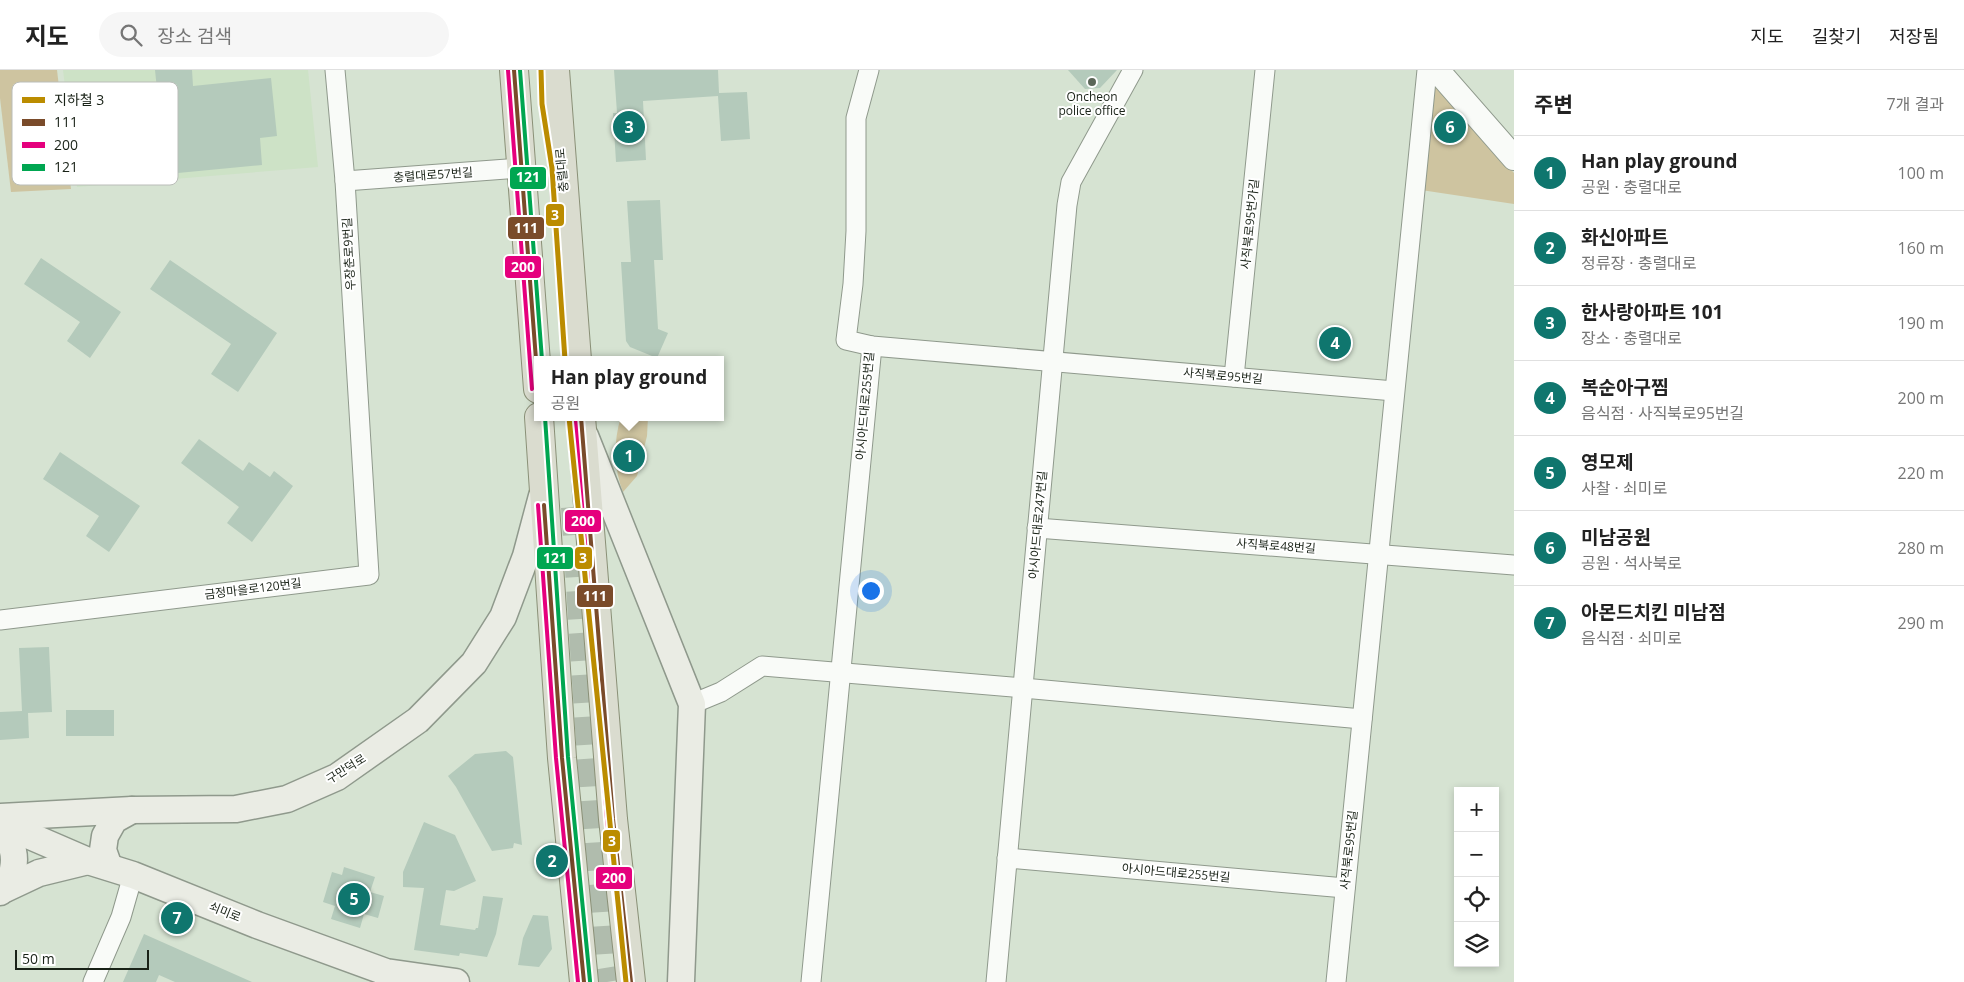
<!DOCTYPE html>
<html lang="ko">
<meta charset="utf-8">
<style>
body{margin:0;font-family:"Open Sans","Noto Sans KR",sans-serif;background:#f6f6f6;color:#222}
.controls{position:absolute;right:15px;bottom:15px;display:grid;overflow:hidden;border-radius:0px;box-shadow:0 2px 8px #0003}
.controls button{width:45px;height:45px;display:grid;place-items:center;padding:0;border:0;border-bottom:1px solid #e0e0e0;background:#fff;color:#222;font:25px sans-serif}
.scale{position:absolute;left:15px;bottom:12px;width:134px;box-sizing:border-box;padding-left:5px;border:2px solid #192217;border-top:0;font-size:14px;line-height:18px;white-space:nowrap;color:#192217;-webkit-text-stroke:4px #fff;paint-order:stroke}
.you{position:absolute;left:870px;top:520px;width:18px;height:18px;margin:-12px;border:4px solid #fff;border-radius:50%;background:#1a73e8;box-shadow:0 0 0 8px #1a73e833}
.badge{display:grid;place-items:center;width:32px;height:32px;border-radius:50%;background:#0f766e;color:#fff;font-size:16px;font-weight:700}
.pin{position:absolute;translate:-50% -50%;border:2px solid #fff;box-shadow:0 1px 5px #0006}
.popup{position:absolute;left:534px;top:286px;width:190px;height:65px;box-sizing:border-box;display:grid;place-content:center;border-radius:0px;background:#fff;filter:drop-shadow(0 1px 4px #0005);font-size:16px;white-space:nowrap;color:#767676}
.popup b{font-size:19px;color:#222}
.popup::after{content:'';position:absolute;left:50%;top:100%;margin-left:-10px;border:10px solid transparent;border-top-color:#fff}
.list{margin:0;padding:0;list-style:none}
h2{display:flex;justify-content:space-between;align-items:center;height:65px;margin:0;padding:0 20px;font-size:21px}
h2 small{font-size:16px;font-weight:400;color:#767676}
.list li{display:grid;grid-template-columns:32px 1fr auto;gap:15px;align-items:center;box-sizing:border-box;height:75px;padding:0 20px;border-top:1px solid #e0e0e0}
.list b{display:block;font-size:19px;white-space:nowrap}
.list p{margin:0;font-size:16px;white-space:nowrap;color:#767676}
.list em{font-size:16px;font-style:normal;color:#767676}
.icon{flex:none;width:28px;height:28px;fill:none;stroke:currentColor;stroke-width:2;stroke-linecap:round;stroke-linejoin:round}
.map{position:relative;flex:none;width:1514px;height:912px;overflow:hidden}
header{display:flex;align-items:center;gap:30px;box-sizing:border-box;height:70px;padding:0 25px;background:#fff;border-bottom:1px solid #e0e0e0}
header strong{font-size:24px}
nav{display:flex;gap:28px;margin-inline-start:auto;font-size:18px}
.search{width:350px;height:45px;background:#f6f6f6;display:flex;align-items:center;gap:12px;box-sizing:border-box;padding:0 18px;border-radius:28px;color:#767676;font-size:19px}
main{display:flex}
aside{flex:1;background:#fff}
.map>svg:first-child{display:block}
.built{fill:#cde2c6}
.green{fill:#cec4a0}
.building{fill:#b4cabb}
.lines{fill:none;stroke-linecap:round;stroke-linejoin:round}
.trunk-tunnel{stroke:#b0bcad;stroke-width:28;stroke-dasharray:28 14;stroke-linecap:butt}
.minor-casing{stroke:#8f998c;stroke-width:21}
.tertiary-casing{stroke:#8f998c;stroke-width:26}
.secondary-casing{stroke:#8f998c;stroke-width:29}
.primary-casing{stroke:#8a9077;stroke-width:30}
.minor{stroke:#f9fbf8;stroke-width:19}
.tertiary{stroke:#f9fbf8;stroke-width:24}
.secondary{stroke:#eaece4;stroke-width:26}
.primary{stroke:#dadccf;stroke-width:28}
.bus-1-casing{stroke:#fff;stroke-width:8}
.bus-2-casing{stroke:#fff;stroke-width:8}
.bus-3-casing{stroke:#fff;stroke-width:8}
.bus-1{stroke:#7a4b2a;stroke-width:4}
.bus-2{stroke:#e5007d;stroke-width:4}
.bus-3{stroke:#00a651;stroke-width:4}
.metro-1-casing{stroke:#fff;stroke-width:9}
.metro-1{stroke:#bb8c00;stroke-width:5}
.poi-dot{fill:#5b6658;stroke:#fff;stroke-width:2}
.labels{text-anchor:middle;stroke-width:4;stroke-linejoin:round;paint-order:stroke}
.poi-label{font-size:12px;fill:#192217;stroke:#fff}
.street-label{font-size:12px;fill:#192217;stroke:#fff}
.key{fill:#fff;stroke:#babdb9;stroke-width:1}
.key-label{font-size:14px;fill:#192217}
.line-badge{stroke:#fff;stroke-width:2}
.badge-label{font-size:14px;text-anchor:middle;font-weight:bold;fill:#fff}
</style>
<header>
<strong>지도</strong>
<div class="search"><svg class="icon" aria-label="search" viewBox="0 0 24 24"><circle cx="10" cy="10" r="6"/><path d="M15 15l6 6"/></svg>장소 검색</div>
<nav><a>지도</a><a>길찾기</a><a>저장됨</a></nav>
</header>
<main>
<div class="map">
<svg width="1514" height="912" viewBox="0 0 1514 912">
<rect width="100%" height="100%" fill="#d6e3d2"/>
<polygon class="built" points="63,0 308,0 318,97 77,117"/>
<g class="green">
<polygon points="0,0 57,0 71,119 11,122 0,28"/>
<polygon points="1431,10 1514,103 1514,134 1421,120"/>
<path d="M621,347H648L647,366L637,406L623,422C614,400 613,371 621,347Z"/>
</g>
<g class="building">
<polygon points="155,0 192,0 193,16 271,8 277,66 260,68 262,95 84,112 76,38 158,29"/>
<polygon points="614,0 718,0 719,23 747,22 750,69 721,71 718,26 643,31 646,90 616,92 613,43 617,43"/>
<polygon points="1068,0 1117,0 1100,18 1085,19"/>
<polygon points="660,130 663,190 654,190 658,259 668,263 657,288 630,277 626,271 621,192 631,192 627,131"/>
<polygon points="41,188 121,242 90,288 67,271 80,252 24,214"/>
<polygon points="170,190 277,263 238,322 211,304 231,274 150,219"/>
<polygon points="199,369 243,401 249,392 270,407 274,401 293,416 252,472 227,453 239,437 181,393"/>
<polygon points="60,382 140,436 109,482 86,466 99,446 43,409"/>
<polygon points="49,577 52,642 28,643 29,668 0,670 0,642 22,641 19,578"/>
<rect x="66" y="640" width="48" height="26"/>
<polygon points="506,681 513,687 522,775 514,773 513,778 492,781 456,717 448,706 475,684"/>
<polygon points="424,752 455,765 476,811 454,821 446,820 440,855 475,860 476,858 478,858 483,826 503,828 496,864 487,887 460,883 459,886 414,880 424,818 403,817 403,802"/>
<polygon points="344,797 375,807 370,822 384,826 378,848 364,844 360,858 331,849 335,836 323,832 332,802 342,805"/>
<polygon points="533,845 548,846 552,879 539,897 518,895 523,868"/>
<polygon points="144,864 252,912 175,912 159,905 156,912 123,912"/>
</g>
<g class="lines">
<polyline class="trunk-tunnel" points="575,437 604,894 607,912"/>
<defs>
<g id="minor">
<polyline points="869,0 856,48 856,161 853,214 846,270 872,276 1394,321"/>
<polyline points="345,111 521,98"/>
<polyline points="1234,307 1265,0"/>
<polyline points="1037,458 1514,495"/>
<polyline points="0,550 369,505 345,111 335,0"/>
<polyline points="692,634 721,622 762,596 1023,618 1362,649"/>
<polyline points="1007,788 1345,818"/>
<polyline points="93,912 121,847 133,805"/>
<polyline points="811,912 872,276"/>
<polyline points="996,912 1067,135 1071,112 1133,0"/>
<polyline points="1336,912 1427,0"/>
</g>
<polyline id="tertiary" points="1437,0 1514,88"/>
<g id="secondary">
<polyline points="585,366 692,634 681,912"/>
<polyline points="0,747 132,740 236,739 287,729 337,707 418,650 474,593 503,547 526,486 542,426"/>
<polyline points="0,753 88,791 133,805 257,855 386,902 456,912"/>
<path d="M0,761C3,765 8,769 10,773C18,788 13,813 0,822"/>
<polyline points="109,797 103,780 105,766 114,750 132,740"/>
<polyline points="5,819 39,803 88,791"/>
</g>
<g id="primary">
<polyline points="514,0 538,319"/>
<polyline points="555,0 577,290"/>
<polyline points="539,347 562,688 584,912"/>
<polyline points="581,347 613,749 631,912"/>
</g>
</defs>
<use href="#minor" class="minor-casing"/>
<use href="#tertiary" class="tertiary-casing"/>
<use href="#secondary" class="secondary-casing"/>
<use href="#primary" class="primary-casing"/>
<use href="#minor" class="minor"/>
<use href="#tertiary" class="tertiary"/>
<use href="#secondary" class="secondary"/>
<use href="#primary" class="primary"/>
<defs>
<g id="bus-1">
<polyline points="514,0 538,316"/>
<polyline points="581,347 613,749 631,912"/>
<polyline points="544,435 562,688 584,912"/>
</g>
<g id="bus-2">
<polyline points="508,0 532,319"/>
<polyline points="575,347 607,749 625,912"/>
<polyline points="538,435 556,688 578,912"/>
</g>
<g id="bus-3">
<polyline points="520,0 542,290"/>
<polyline points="545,347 568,687 590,911"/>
</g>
</defs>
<use href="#bus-1" class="bus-1-casing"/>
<use href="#bus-2" class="bus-2-casing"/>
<use href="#bus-3" class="bus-3-casing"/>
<use href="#bus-1" class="bus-1"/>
<use href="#bus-2" class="bus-2"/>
<use href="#bus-3" class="bus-3"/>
<defs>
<g id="metro-1">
<polyline points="541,0 542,34 552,98 565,290"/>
<polyline points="569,347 626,912"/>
</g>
</defs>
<use href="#metro-1" class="metro-1-casing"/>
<use href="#metro-1" class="metro-1"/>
</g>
<circle class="poi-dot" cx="1092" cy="12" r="5"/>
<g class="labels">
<g class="poi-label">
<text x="1092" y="31">Oncheon<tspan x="1092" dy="14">police office</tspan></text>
</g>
<g class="street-label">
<text transform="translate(562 100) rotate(-95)" y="4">충렬대로</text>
<text transform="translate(433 105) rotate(-4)" y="4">충렬대로57번길</text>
<text transform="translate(1250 154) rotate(-84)" y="4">사직북로95번가길</text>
<text transform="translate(349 184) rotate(-93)" y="4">우장춘로9번길</text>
<text transform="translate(1223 306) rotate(5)" y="4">사직북로95번길</text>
<text transform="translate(865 336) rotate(-85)" y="4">아시아드대로255번길</text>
<text transform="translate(1038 455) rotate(-85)" y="4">아시아드대로247번길</text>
<text transform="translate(1276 476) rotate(4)" y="4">사직북로48번길</text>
<text transform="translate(253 519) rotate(-7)" y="4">금정마을로120번길</text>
<text transform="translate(346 699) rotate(-32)" y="4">구만덕로</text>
<text transform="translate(1349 780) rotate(-84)" y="4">사직북로95번길</text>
<text transform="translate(1176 803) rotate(5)" y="4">아시아드대로255번길</text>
<text transform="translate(225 842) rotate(22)" y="4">쇠미로</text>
</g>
</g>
<rect x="12" y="12" width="166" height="103" rx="8" class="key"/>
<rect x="22" y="27" width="23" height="6" fill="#bb8c00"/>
<rect x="22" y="49" width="23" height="7" fill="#7a4b2a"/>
<rect x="22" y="72" width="23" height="6" fill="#e5007d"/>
<rect x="22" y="94" width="23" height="7" fill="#00a651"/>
<g class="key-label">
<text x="54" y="35">지하철 3</text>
<text x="54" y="57">111</text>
<text x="54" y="80">200</text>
<text x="54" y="102">121</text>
</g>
<g class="line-badge">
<rect x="509" y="96" width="38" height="24" rx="5" fill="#00a651"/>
<rect x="545" y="133" width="20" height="24" rx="5" fill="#bb8c00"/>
<rect x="507" y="146" width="38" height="24" rx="5" fill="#7a4b2a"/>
<rect x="504" y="185" width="38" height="24" rx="5" fill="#e5007d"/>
<rect x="564" y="439" width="38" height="24" rx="5" fill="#e5007d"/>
<rect x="536" y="476" width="38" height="24" rx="5" fill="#00a651"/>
<rect x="574" y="476" width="19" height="24" rx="5" fill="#bb8c00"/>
<rect x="576" y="514" width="38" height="24" rx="5" fill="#7a4b2a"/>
<rect x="602" y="759" width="19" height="24" rx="5" fill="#bb8c00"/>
<rect x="595" y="796" width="38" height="24" rx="5" fill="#e5007d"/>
</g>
<g class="badge-label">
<text x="528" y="112">121</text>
<text x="555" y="150">3</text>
<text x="526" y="163">111</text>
<text x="523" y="202">200</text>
<text x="583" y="456">200</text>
<text x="555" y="493">121</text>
<text x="583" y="493">3</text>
<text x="595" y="531">111</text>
<text x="612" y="776">3</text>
<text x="614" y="813">200</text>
</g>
</svg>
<div class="controls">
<button>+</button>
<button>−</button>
<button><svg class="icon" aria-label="locate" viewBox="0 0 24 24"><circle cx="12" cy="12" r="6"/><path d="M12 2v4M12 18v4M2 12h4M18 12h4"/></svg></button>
<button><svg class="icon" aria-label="layers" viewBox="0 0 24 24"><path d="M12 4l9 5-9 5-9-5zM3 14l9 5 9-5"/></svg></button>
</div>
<div class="scale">50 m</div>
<div class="you"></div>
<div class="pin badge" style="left:629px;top:386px">1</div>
<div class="popup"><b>Han play ground</b>공원</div>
<div class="pin badge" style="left:552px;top:791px">2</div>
<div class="pin badge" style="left:629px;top:57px">3</div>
<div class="pin badge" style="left:1335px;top:273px">4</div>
<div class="pin badge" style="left:354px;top:829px">5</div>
<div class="pin badge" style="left:1450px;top:57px">6</div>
<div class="pin badge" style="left:177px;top:848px">7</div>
</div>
<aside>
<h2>주변<small>7개 결과</small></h2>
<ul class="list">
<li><span class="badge">1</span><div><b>Han play ground</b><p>공원 · 충렬대로</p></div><em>100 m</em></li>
<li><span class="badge">2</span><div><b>화신아파트</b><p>정류장 · 충렬대로</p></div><em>160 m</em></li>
<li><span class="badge">3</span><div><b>한사랑아파트 101</b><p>장소 · 충렬대로</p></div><em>190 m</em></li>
<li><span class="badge">4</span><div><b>복순아구찜</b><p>음식점 · 사직북로95번길</p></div><em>200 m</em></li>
<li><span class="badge">5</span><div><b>영모제</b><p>사찰 · 쇠미로</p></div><em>220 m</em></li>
<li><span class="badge">6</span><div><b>미남공원</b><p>공원 · 석사북로</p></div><em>280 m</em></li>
<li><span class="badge">7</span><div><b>아몬드치킨 미남점</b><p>음식점 · 쇠미로</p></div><em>290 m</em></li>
</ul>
</aside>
</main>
